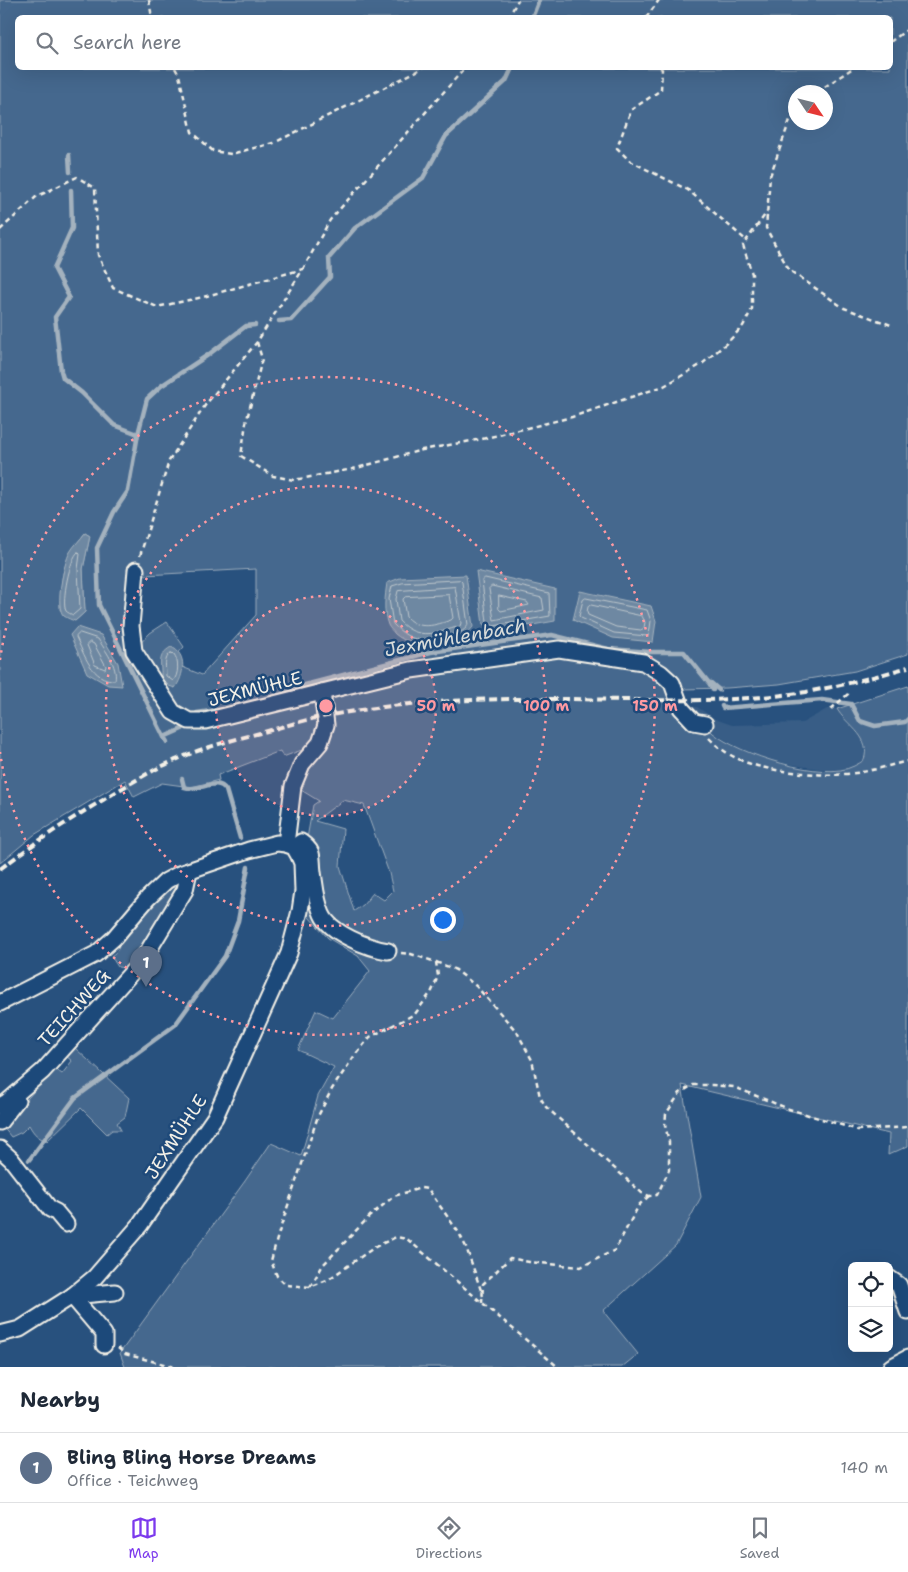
<!DOCTYPE html>
<meta charset="utf-8">
<style>
body{margin:0;font-family:"Shantell Sans",sans-serif;background:#f6f6f7;color:#1f2937}
.controls{position:absolute;right:15px;bottom:15px;display:grid;overflow:hidden;border-radius:8px;box-shadow:0 5px 20px #0002}
.controls button{width:45px;height:45px;display:grid;place-items:center;padding:0;border:0;border-bottom:1px solid #e0e1e3;background:#fff;color:#1f2937;font:25px sans-serif}
.compass{position:absolute;left:788px;top:85px;width:45px;height:45px;border-radius:50%;background:#fff;box-shadow:0 5px 20px #0002;rotate:125deg}
.you{position:absolute;left:442px;top:919px;width:18px;height:18px;margin:-12px;border:4px solid #fff;border-radius:50%;background:#1a73e8;box-shadow:0 0 0 8px #1a73e833}
.badge{display:grid;place-items:center;width:32px;height:32px;border-radius:50%;background:#7c3aed;color:#fff;font-size:16px;font-weight:700}
.pin{position:absolute;translate:-50% -41px;filter:drop-shadow(0 1px 2px #0008)}
.pin::after{content:'';position:absolute;top:26px;width:18px;height:15px;background:inherit;clip-path:polygon(0 0,100% 0,50% 100%)}
.list{margin:0;padding:0;list-style:none}
h2{display:flex;justify-content:space-between;align-items:center;height:65px;margin:0;padding:0 20px;font-size:21px}
h2 small{font-size:16px;font-weight:400;color:#747a83}
.list li{display:grid;grid-template-columns:32px 1fr auto;gap:15px;align-items:center;box-sizing:border-box;height:70px;padding:0 20px;border-top:1px solid #e0e1e3}
.list b{display:block;font-size:19px;white-space:nowrap}
.list p{margin:0;font-size:16px;white-space:nowrap;color:#747a83}
.list em{font-size:16px;font-style:normal;color:#747a83}
.icon{flex:none;width:28px;height:28px;fill:none;stroke:currentColor;stroke-width:2;stroke-linecap:round;stroke-linejoin:round}
.map{position:relative;flex:none;width:908px;height:1367px;overflow:hidden}
.search{position:absolute;background:#fff;box-shadow:0 5px 20px #0002;left:15px;right:15px;top:15px;height:55px;display:flex;align-items:center;gap:12px;box-sizing:border-box;padding:0 18px;border-radius:8px;color:#747a83;font-size:19px}
.sheet{height:135px;background:#fff}
nav{display:flex;justify-content:space-around;align-items:center;box-sizing:border-box;height:70px;border-top:1px solid #e0e1e3;background:#fff;font-size:14px;color:#747a83}
nav a{display:grid;justify-items:center;gap:2px}
nav .on{color:#7c3aed}
.map>svg:first-child{display:block}
.built{fill:#375d86}
.green{fill:#45688e;stroke:#9cacbb;fill-rule:evenodd}
.water{fill:#6e88a2;stroke:#a4b2be}
.lines{fill:none;stroke-linecap:round;stroke-linejoin:round}
.shore{stroke:#bec7cc;stroke-width:1}
.stream{stroke:#a4b2be;stroke-width:4.5}
.minor-casing{stroke:#f4f1e8;stroke-width:19}
.path{stroke:#f4f1e8;stroke-width:2.5;stroke-dasharray:5 4;stroke-linecap:butt}
.minor{stroke:#1f4a7a;stroke-width:15}
.rail{stroke:#f4f1e8;stroke-width:4;stroke-dasharray:8 4;stroke-linecap:butt}
.ring{fill:none;stroke:#ff9aa2;stroke-width:2.5;stroke-dasharray:2.5 5}
.labels{text-anchor:middle;stroke-width:5;stroke-linejoin:round;paint-order:stroke}
.street-label{font-size:18px;fill:#f4f1e8;stroke:#1f4a7a}
.water-label{font-size:19px;font-style:italic;fill:#d9dcda;stroke:#1f4a7a}
.centre{fill:#ff9aa2;stroke:#1f4a7a;stroke-width:2.5}
.ring-label{font-size:15px;text-anchor:middle;font-weight:bold;fill:#ff9aa2;stroke:#1f4a7a;stroke-width:5;stroke-linejoin:round;paint-order:stroke}
</style>
<div class="map">
<svg width="908" height="1367" viewBox="0 0 908 1367">
<rect width="100%" height="100%" fill="#28517e"/>
<filter id="ink" filterUnits="userSpaceOnUse"><feTurbulence type="fractalNoise" baseFrequency=".02" numOctaves="2"/><feDisplacementMap in="SourceGraphic" scale="10" xChannelSelector="R" yChannelSelector="G"/><feConvolveMatrix kernelMatrix="1 2 1 2 8 2 1 2 1" color-interpolation-filters="sRGB"/></filter>
<g filter="url(#ink)">
<polygon class="built" points="689,707 697,707 715,719 732,725 802,723 827,709 837,709 842,717 863,739 865,756 863,761 846,770 833,771 774,762 737,747 713,733"/>
<g class="green">
<path d="M0,0H908V654L855,671L779,684L727,688L682,689C689,706 699,721 713,733C738,754 824,782 854,766C859,763 864,762 865,756C869,735 846,725 837,709L908,686V1146L888,1155L889,1134L682,1085L701,1197L676,1245L603,1311L638,1354L622,1367H125L120,1353L245,1181L271,1143L301,1156L318,1096L334,1067L298,1050L316,1010L333,1018L370,971L358,956L328,938L308,916L311,887L306,844L313,805L319,801L301,790L316,754L307,748L283,757L280,751L218,775L219,780L191,787L162,783L134,797L125,780L34,835L0,863ZM18,18H890V68H18ZM796,92H826V122H796ZM85,533L90,536L83,569L85,612L75,621L60,610C61,574 62,562 85,533ZM256,569V615L202,675L170,662L184,647L167,622L150,633L134,650L137,570L145,575ZM343,800L364,805L389,873L393,891L384,900L373,893L363,905L354,911L340,866L343,829L315,821Z"/>
<path d="M179,881L182,886L172,903L156,921L133,959L124,968L118,967L111,956C118,951 120,948 120,939L160,890Z"/>
<path d="M75,1048L129,1098L125,1117L117,1123L121,1130H112L107,1134L81,1108L47,1141C38,1138 34,1134 29,1125L22,1132L11,1137L3,1127L54,1068L62,1074L72,1061L66,1056Z"/>
</g>
<g class="water">
<path d="M85,533L90,536L83,569L85,612L75,621C72,620 67,618 64,616C54,608 64,562 70,552C74,545 81,539 85,533Z"/>
<polygon points="476,571 555,589 555,621 493,632 483,625"/>
<path d="M466,575L473,627C466,636 460,637 450,640C431,646 412,648 395,634C393,631 389,628 388,625C383,612 385,596 387,583L400,578Z"/>
<polygon points="580,591 651,606 656,621 653,642 613,638 573,620"/>
<polygon points="77,627 101,635 118,663 122,686 108,685 87,673 70,635"/>
<path d="M171,647C188,654 184,676 175,688L169,686L161,678C162,663 156,656 171,647Z"/>
</g>
<g class="lines">
<g class="shore">
<path d="M78,552L80,554L78,569L80,609L73,615C71,614 68,613 66,611C61,602 70,557 78,552Z"/>
<polygon points="485,578 549,593 550,616 494,626 487,622 482,581"/>
<path d="M460,580L462,582L468,625C464,632 458,633 451,635C427,642 412,644 393,624L389,599L392,586L402,583Z"/>
<polygon points="492,586 542,598 544,610 494,620 489,589"/>
<path d="M455,587L461,623L460,626C437,633 418,641 399,621L396,599L398,591Z"/>
<path d="M449,595L453,618L451,620C436,625 419,631 406,617L403,599L405,597Z"/>
<polygon points="499,596 527,602 529,605 501,611 499,609"/>
<polygon points="586,598 647,610 651,621 649,635 647,636 614,633 581,618 579,616 583,600"/>
<polygon points="591,605 642,616 645,622 644,628 641,630 616,627 588,615 587,612 588,607"/>
<path d="M80,633L98,639C105,650 118,666 115,680C92,681 84,654 76,637Z"/>
<polygon points="90,642 94,644 106,666 105,669 95,665 87,645"/>
<path d="M171,653L174,654C179,661 179,675 173,681L166,676C166,668 163,658 171,653Z"/>
</g>
<g class="stream">
<polyline points="532,18 539,0"/>
<polyline points="69,155 70,172"/>
<polyline points="71,190 72,228 54,268 69,297 55,317 61,371 63,378 82,393 114,425 138,434 128,491 114,512 97,548 99,605 164,737"/>
<polyline points="279,321 291,320 330,277 329,258 355,228 423,178 446,136 506,81 512,68"/>
<polyline points="138,434 147,399 161,386 208,355 246,326 255,325"/>
<polyline points="711,683 719,690"/>
<polyline points="275,697 305,685 431,652 552,635 608,649 652,652 684,652 709,683 713,690"/>
<polyline points="722,706 723,708 822,700 851,704 860,721 875,726 905,722 908,719"/>
<polyline points="194,717 197,713 224,709"/>
<polyline points="167,742 164,737 182,729 186,724"/>
<path d="M182,779L184,787C199,793 216,776 226,790L240,838"/>
<polyline points="29,1160 75,1098 175,1025 225,956 238,921 248,867"/>
</g>
<defs>
<g id="minor">
<polyline points="136,570 131,626 134,651 173,712 189,721 205,721 411,670 559,649 643,662 661,673 672,683 681,708 694,722 705,724"/>
<polyline points="286,844 293,786 302,764 320,743 326,725 322,692"/>
<path d="M294,847L301,842C315,852 311,857 313,872C315,885 316,901 322,914C330,933 368,948 388,951"/>
<polyline points="0,1003 96,954 114,938 148,898 166,881 179,874 249,850 277,843 286,844 294,847 298,854 302,863 303,891 300,911 289,953 215,1117 140,1225 95,1277 72,1296 20,1329 0,1334"/>
<polyline points="0,1106 7,1102 43,1071 142,961 185,890 189,871"/>
<polyline points="0,1122 17,1100"/>
<polyline points="0,1149 11,1159 50,1209 56,1212 66,1224"/>
<polyline points="889,1278 899,1285 908,1312"/>
<polyline points="72,1296 104,1334 104,1345"/>
<polyline points="72,1296 115,1292"/>
<polyline points="891,1367 908,1358"/>
</g>
</defs>
<use href="#minor" class="minor-casing"/>
<g class="path">
<polyline points="149,0 152,18"/>
<polyline points="508,18 518,0"/>
<polyline points="646,18 659,0"/>
<polyline points="890,42 908,29"/>
<polyline points="175,68 179,75 192,132 213,151 231,154 274,143 423,68"/>
<polyline points="660,68 662,69 661,90 631,110 617,148 630,161 688,190 747,241"/>
<polyline points="817,92 853,68"/>
<polyline points="796,114 790,120 770,176 766,228 789,270 844,308 891,325"/>
<polyline points="0,230 36,197 77,177 95,188 98,255 113,288 157,307 203,297 303,269"/>
<polyline points="257,342 262,359 246,423 241,456 273,476 294,480 353,469 422,450 482,439 572,417 664,386 702,364 729,341 743,326 752,309 752,274 743,245 767,212"/>
<polyline points="140,556 169,461 206,404 257,342 303,269 330,220 465,68"/>
<polyline points="831,709 848,694 848,691"/>
<path d="M709,738C735,765 767,770 803,773C817,774 830,776 845,774C866,773 887,766 908,761"/>
<polyline points="401,953 411,954 436,962 438,976 432,991 415,1014 370,1037 355,1055 332,1089 318,1116 278,1235 271,1261 277,1276 286,1285 310,1287 329,1279 375,1247 396,1237 407,1239 558,1367"/>
<polyline points="436,962 456,970 476,986 517,1032 532,1060 540,1097 546,1107 642,1193 649,1196 657,1195 669,1170 669,1142 665,1125 666,1114 680,1093 693,1085 712,1085 734,1087 789,1109 858,1130 908,1127"/>
<polyline points="310,1287 323,1265 370,1216 394,1196 421,1188 428,1189 459,1233 466,1247 483,1296"/>
<polyline points="482,1303 483,1284 510,1258 529,1262 581,1267 615,1250 639,1205 649,1196"/>
<polyline points="118,1348 125,1354 175,1367"/>
</g>
<use href="#minor" class="minor"/>
<path class="rail" d="M0,869C33,844 67,821 103,800C127,785 152,770 178,759C204,747 233,740 260,733C279,728 297,722 316,718C384,704 455,699 525,699C618,698 713,706 806,692C841,686 874,677 908,667"/>
</g>
</g>
<circle cx="326" cy="706" r="110" fill="#ff9aa2" fill-opacity=".12"/>
<g class="ring">
<circle cx="326" cy="706" r="110"/>
<circle cx="326" cy="706" r="220"/>
<path d="M0 660A329 329 0 1 1 0 752"/>
</g>
<g class="labels">
<g class="street-label">
<text transform="translate(255 689) rotate(-14)" y="6">JEXMÜHLE</text>
<text transform="translate(74 1008) rotate(-48)" y="6">TEICHWEG</text>
<text transform="translate(176 1137) rotate(-57)" y="6">JEXMÜHLE</text>
</g>
<g class="water-label">
<text transform="translate(455 637) rotate(-10)" y="7">Jexmühlenbach</text>
</g>
</g>
<circle cx="326" cy="706" r="8" class="centre"/>
<g class="ring-label">
<text x="436" y="711">50 m</text>
<text x="546" y="711">100 m</text>
<text x="655" y="711">150 m</text>
</g>
</svg>
<div class="controls">
<button><svg class="icon" aria-label="locate" viewBox="0 0 24 24"><circle cx="12" cy="12" r="6"/><path d="M12 2v4M12 18v4M2 12h4M18 12h4"/></svg></button>
<button><svg class="icon" aria-label="layers" viewBox="0 0 24 24"><path d="M12 4l9 5-9 5-9-5zM3 14l9 5 9-5"/></svg></button>
</div>
<svg class="compass" viewBox="-18 -18 36 36"><path d="M0-13l5 13h-10z" fill="#e53935"/><path d="M0 13l5-13h-10z" fill="#747a83"/></svg>
<div class="you"></div>
<div class="pin badge" style="left:146px;top:987px;background:#5c6f8a">1</div>
<div class="search"><svg class="icon" aria-label="search" viewBox="0 0 24 24"><circle cx="10" cy="10" r="6"/><path d="M15 15l6 6"/></svg>Search here</div>
</div>
<section class="sheet">
<h2>Nearby<small></small></h2>
<ul class="list">
<li><span class="badge" style="background:#5c6f8a">1</span><div><b>Bling Bling Horse Dreams</b><p>Office · Teichweg</p></div><em>140 m</em></li>
</ul>
</section>
<nav>
<a class="on"><svg class="icon" aria-label="map" viewBox="0 0 24 24"><path d="M3 6l6-2 6 2 6-2v14l-6 2-6-2-6 2zM9 4v14M15 6v14"/></svg>Map</a>
<a><svg class="icon" aria-label="directions" viewBox="0 0 24 24"><path d="M12 3l9 9-9 9-9-9zM9 14v-3h6M13 9l2 2-2 2"/></svg>Directions</a>
<a><svg class="icon" aria-label="saved" viewBox="0 0 24 24"><path d="M7 4h10v16l-5-4-5 4z"/></svg>Saved</a>
</nav>
